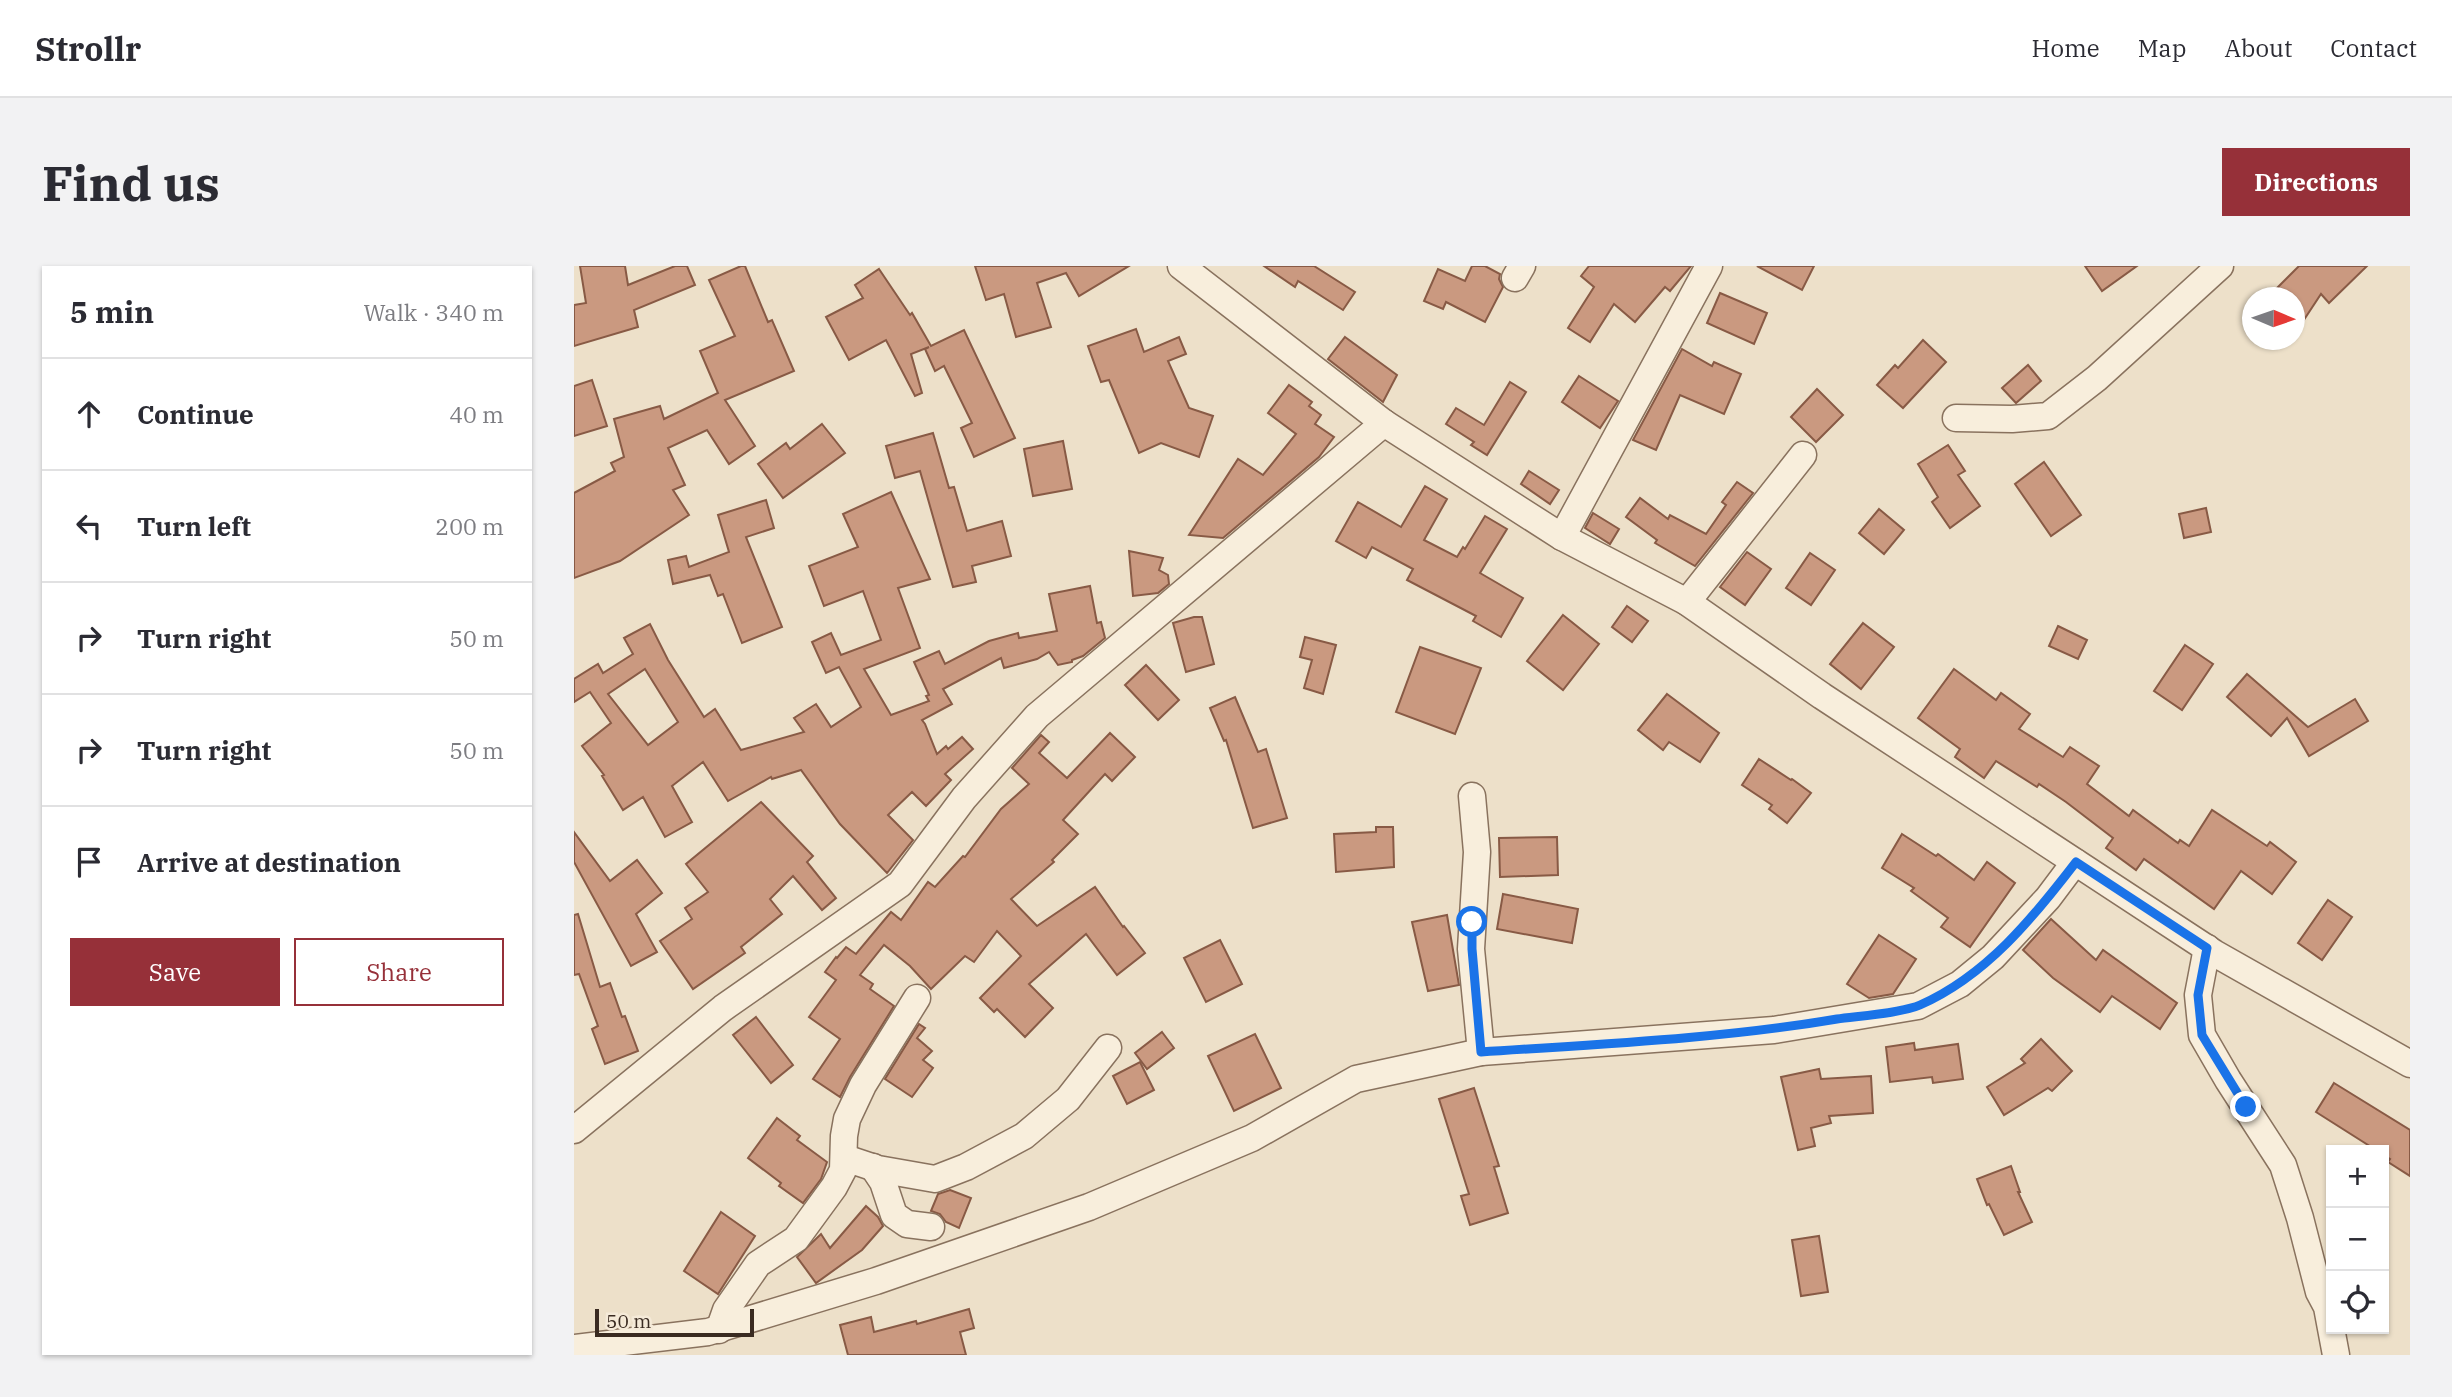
<!DOCTYPE html>
<meta charset="utf-8">
<style>
body{margin:0;font-family:"IBM Plex Serif",serif;background:#f2f2f3;color:#2b2b33}
.controls{position:absolute;right:21px;bottom:21px;display:grid;overflow:hidden;border-radius:0px;box-shadow:0 2px 5px #0004}
.controls button{width:63px;height:63px;display:grid;place-items:center;padding:0;border:0;border-bottom:2px solid #e1e1e2;background:#fff;color:#2b2b33;font:35px sans-serif}
.compass{position:absolute;left:1668px;top:21px;width:63px;height:63px;border-radius:50%;background:#fff;box-shadow:0 2px 5px #0004;rotate:92deg}
.scale{position:absolute;left:21px;bottom:18px;width:159px;box-sizing:border-box;padding-left:7px;border:4px solid #3a2b21;border-top:0;font-size:19px;line-height:24px;white-space:nowrap;color:#3a2b21;-webkit-text-stroke:5px #f5ead8;paint-order:stroke}
.stop{position:absolute;width:21px;height:21px;margin:-16px;border:5px solid #1a73e8;border-radius:50%;background:#fff}
.stop.end{background:#1a73e8;border-color:#fff;box-shadow:0 2px 7px #0008}
.list{margin:0;padding:0;list-style:none}
h2{display:flex;justify-content:space-between;align-items:center;height:91px;margin:0;padding:0 28px;font-size:30px}
h2 small{font-size:23px;font-weight:400;color:#7c7c81}
.list li{display:grid;grid-template-columns:46px 1fr auto;gap:21px;align-items:center;box-sizing:border-box;height:112px;padding:0 28px;border-top:2px solid #e1e1e2}
.list b{display:block;font-size:26px;white-space:nowrap}
.list em{font-size:23px;font-style:normal;color:#7c7c81}
.actions{display:flex;gap:14px;padding:21px 28px}
.actions a{flex:1;padding:16px 0;border:2px solid #963039;border-radius:0px;text-align:center;font-size:24px;color:#963039}
.actions .main{background:#963039;color:#fff}
.icon{flex:none;width:38px;height:38px;fill:none;stroke:currentColor;stroke-width:2;stroke-linecap:round;stroke-linejoin:round}
.map{position:relative;flex:none;width:1836px;height:1089px;overflow:hidden;border-radius:0px}
header{display:flex;align-items:center;gap:42px;box-sizing:border-box;height:98px;padding:0 35px;background:#fff;border-bottom:2px solid #e1e1e2}
header strong{font-size:33px}
nav{display:flex;gap:38px;margin-inline-start:auto;font-size:24px}
.intro{display:flex;align-items:center;justify-content:space-between;box-sizing:border-box;height:168px;padding:0 42px}
h1{margin:0;font-size:49px}
.button{padding:18px 32px;border-radius:0px;background:#963039;color:#fff;font-size:24px;font-weight:700}
main{display:flex;gap:42px;padding:0 42px}
aside{flex:1;background:#fff;border-radius:0px;box-shadow:0 2px 5px #0004}
.map>svg:first-child{display:block}
.building{fill:#ca9980;stroke:#885a45;stroke-width:2;fill-rule:evenodd}
.lines{fill:none;stroke-linecap:round;stroke-linejoin:round}
.street-casing{stroke:#89725e;stroke-width:29}
.street{stroke:#f8eedc;stroke-width:26}
.route{stroke:#1a73e8;stroke-width:9}
</style>
<header>
<strong>Strollr</strong>
<nav><a>Home</a><a>Map</a><a>About</a><a>Contact</a></nav>
</header>
<div class="intro"><h1>Find us</h1><a class="button">Directions</a></div>
<main>
<aside>
<h2>5 min<small>Walk · 340 m</small></h2>
<ul class="list">
<li><svg class="icon" aria-label="ahead" viewBox="0 0 24 24"><path d="M12 20V5M6 11l6-6 6 6"/></svg><div><b>Continue</b></div><em>40 m</em></li>
<li><svg class="icon" aria-label="left" viewBox="0 0 24 24"><path d="M17 20v-9H6M10 6l-5 5 5 5"/></svg><div><b>Turn left</b></div><em>200 m</em></li>
<li><svg class="icon" aria-label="right" viewBox="0 0 24 24"><path d="M7 20v-9h11M14 6l5 5-5 5"/></svg><div><b>Turn right</b></div><em>50 m</em></li>
<li><svg class="icon" aria-label="right" viewBox="0 0 24 24"><path d="M7 20v-9h11M14 6l5 5-5 5"/></svg><div><b>Turn right</b></div><em>50 m</em></li>
<li><svg class="icon" aria-label="arrive" viewBox="0 0 24 24"><path d="M6 21V4h12l-3 4 3 4H6"/></svg><div><b>Arrive at destination</b></div></li>
</ul>
<div class="actions"><a class="main">Save</a><a>Share</a></div>
</aside>
<div class="map">
<svg width="1836" height="1089" viewBox="0 0 1836 1089">
<rect width="100%" height="100%" fill="#ede0c9"/>
<g class="building">
<polygon points="6,0 51,0 54,19 101,0 113,0 121,19 60,44 64,61 0,80 0,39 12,37"/>
<polygon points="167,0 171,0 194,56 198,54 220,105 151,134 181,180 155,198 133,164 94,182 111,219 99,224 115,249 46,295 0,312 0,227 41,205 37,197 50,191 40,153 86,140 90,153 144,127 126,85 161,70 135,14"/>
<polygon points="401,0 555,0 505,30 492,7 463,17 477,61 442,71 430,28 412,34"/>
<polygon points="690,0 740,0 781,26 769,44 724,15 721,21"/>
<polygon points="898,0 911,0 926,8 925,13 929,21 911,56 872,36 869,43 850,35 864,3 891,15"/>
<polygon points="1015,0 1117,0 1096,25 1091,21 1061,56 1040,38 1016,76 994,62 1020,21 1007,10"/>
<polygon points="1183,0 1240,0 1228,24"/>
<polygon points="1511,0 1563,0 1528,25"/>
<polygon points="1725,0 1793,0 1755,37 1747,28 1720,69 1720,32 1693,32"/>
<polygon points="305,3 336,49 338,47 357,80 390,64 441,172 400,191 387,162 398,157 370,100 361,105 351,83 355,81 337,88 348,127 341,130 312,74 275,94 252,51 289,32 281,19"/>
<polygon points="1146,27 1193,47 1180,78 1133,57"/>
<polygon points="562,63 570,86 605,71 612,88 594,95 615,142 639,150 625,191 587,177 565,187 535,114 527,116 514,80"/>
<polygon points="771,71 823,109 809,136 754,93"/>
<polygon points="1349,74 1372,96 1329,142 1303,119 1321,99 1324,102"/>
<polygon points="1108,83 1138,100 1140,96 1167,108 1150,148 1106,129 1082,184 1059,174"/>
<polygon points="1454,99 1467,115 1442,137 1428,122"/>
<polygon points="1005,110 1044,135 1026,162 988,136"/>
<polygon points="18,114 33,160 0,170 0,120"/>
<polygon points="936,116 952,126 913,189 897,179 900,176 872,158 882,142 910,159"/>
<polygon points="715,119 738,136 735,140 747,149 741,158 760,171 745,191 649,272 615,269 664,193 689,209 722,168 694,147"/>
<polygon points="1243,123 1269,149 1242,176 1217,151"/>
<polygon points="248,158 271,187 209,232 184,198 212,177 216,183"/>
<polygon points="359,167 375,222 380,221 393,265 428,255 437,290 398,300 402,316 379,321 346,205 321,212 312,180"/>
<polygon points="489,175 498,223 459,230 450,183"/>
<polygon points="1374,179 1391,205 1384,209 1406,240 1376,262 1358,236 1364,231 1344,198"/>
<polygon points="1470,196 1507,249 1477,270 1441,218"/>
<polygon points="955,205 985,224 976,238 947,218"/>
<polygon points="1163,216 1179,227 1121,300 1081,277 1083,274 1052,251 1066,232 1094,253 1096,249 1132,268 1152,239 1148,236"/>
<polygon points="851,220 873,233 850,274 883,291 889,281 891,283 911,250 933,263 906,307 949,332 927,371 899,355 902,350 833,314 839,303 798,281 792,292 762,275 784,236 827,261"/>
<path d="M317,226L356,313L324,322L346,382L290,403L317,449L355,435L352,430L355,429L340,396L365,385L371,398L415,375L444,367L445,372L483,365L475,328L516,320L523,357L527,356L531,372L509,390L498,394V396L484,399L475,386L463,393L430,402L427,392L369,423L378,438L348,454L351,458L363,488L372,480L374,483L388,471L399,483L371,508L377,514L352,540L338,526L314,549L339,574L313,607L266,558L227,504L198,513L197,511L154,535L129,496L98,520L118,556L91,571L69,531L49,544L28,510L30,509L8,480L37,457L16,426L0,436V413L24,398L29,407L59,388L50,372L76,358L94,394L130,451L141,443L167,484L230,466L220,452L242,438L257,461L287,441L265,401L252,407L238,376L257,367L267,389L307,374L289,325L250,340L235,300L284,281L269,248ZM71,403L104,456L74,479L34,428Z"/>
<polygon points="192,234 200,262 172,271 208,361 168,377 149,328 144,330 136,309 99,318 94,294 112,290 115,301 155,286 144,249"/>
<polygon points="1632,242 1637,266 1610,272 1605,248"/>
<polygon points="1305,243 1330,264 1310,288 1285,267"/>
<polygon points="1019,247 1045,263 1036,278 1011,262"/>
<polygon points="555,285 589,292 585,304 594,309 595,318 584,327 559,330"/>
<polygon points="1173,286 1197,303 1171,339 1146,321"/>
<polygon points="1236,287 1261,304 1237,339 1212,322"/>
<polygon points="1053,340 1074,355 1058,376 1038,361"/>
<polygon points="989,349 1025,378 989,424 953,395"/>
<polygon points="620,351 628,351 640,398 612,406 599,357"/>
<polygon points="1289,357 1320,381 1287,423 1256,398"/>
<polygon points="1484,360 1513,374 1504,393 1475,380"/>
<polygon points="731,371 762,379 749,428 730,422 738,394 726,391"/>
<polygon points="1611,379 1639,398 1608,444 1580,425"/>
<polygon points="846,381 907,402 881,468 822,446"/>
<polygon points="572,399 605,434 584,454 551,419"/>
<polygon points="1380,403 1422,434 1427,427 1456,448 1445,463 1489,491 1496,481 1525,500 1513,518 1555,550 1559,544 1604,577 1606,574 1615,580 1638,544 1693,580 1696,576 1722,596 1698,628 1667,605 1640,643 1570,593 1562,604 1532,582 1539,572 1492,536 1465,518 1463,521 1422,495 1410,512 1381,491 1386,483 1344,452"/>
<polygon points="1673,408 1734,461 1781,433 1794,455 1735,490 1713,452 1697,470 1653,431"/>
<polygon points="1093,428 1145,467 1126,496 1095,476 1089,484 1064,464"/>
<polygon points="661,431 684,486 692,483 713,552 679,562 652,474 650,475 636,442"/>
<polygon points="536,467 561,491 538,515 531,508 489,554 504,568 478,594 480,596 437,633 463,660 521,621 549,661 550,660 571,687 543,709 512,668 455,718 479,742 451,771 423,743 420,746 406,732 447,690 423,665 400,696 391,690 357,723 336,700 310,679 286,709 299,718 296,723 320,740 276,811 266,831 239,813 266,773 235,751 262,714 251,706 262,691 263,692 272,681 282,688 317,646 327,654 354,616 361,621 389,590 391,591 427,543 455,518 438,502 467,469 475,476 465,487 493,512"/>
<polygon points="1185,493 1217,514 1218,513 1237,527 1213,557 1195,543 1198,539 1168,519"/>
<polygon points="187,536 239,590 233,596 262,632 248,644 219,610 196,633 208,648 167,681 171,687 119,723 86,675 118,653 111,642 134,626 112,598"/>
<polygon points="802,561 819,561 820,601 762,606 760,568 802,566"/>
<polygon points="0,566 36,615 63,594 88,627 62,648 83,686 57,700 0,596"/>
<polygon points="1328,568 1362,590 1364,588 1400,614 1413,596 1441,617 1396,681 1367,661 1374,652 1337,625 1340,622 1308,602"/>
<polygon points="983,571 984,609 926,611 925,572"/>
<polygon points="929,628 1004,643 998,677 923,663"/>
<polygon points="1754,634 1778,651 1748,694 1724,677"/>
<polygon points="4,648 26,721 36,717 48,751 51,750 64,785 31,798 18,763 24,760 5,708 0,709 0,649"/>
<polygon points="873,649 885,719 854,725 838,656"/>
<polygon points="1477,653 1522,694 1529,684 1603,737 1586,763 1538,730 1526,746 1479,712 1449,684"/>
<polygon points="1305,669 1342,693 1319,728 1295,732 1273,718"/>
<polygon points="646,674 668,718 632,736 610,692"/>
<polygon points="182,751 219,799 197,817 159,769"/>
<polygon points="345,758 351,762 343,772 358,785 349,794 359,802 338,831 311,813"/>
<polygon points="588,766 600,782 573,803 561,787"/>
<polygon points="681,768 707,822 660,845 634,790"/>
<polygon points="1467,773 1498,805 1478,825 1474,822 1430,849 1413,821 1451,797 1447,793"/>
<polygon points="1340,777 1341,784 1384,778 1389,813 1359,817 1358,811 1316,816 1312,781"/>
<polygon points="566,796 580,824 553,838 539,810"/>
<polygon points="1245,803 1247,813 1297,810 1299,847 1255,850 1257,857 1237,862 1241,880 1224,884 1207,811"/>
<polygon points="1760,817 1836,864 1836,910 1814,896 1816,893 1810,889 1810,884 1802,884 1742,846"/>
<polygon points="900,822 925,900 920,901 934,947 896,959 887,930 895,928 865,833"/>
<polygon points="203,852 226,870 223,874 253,896 247,913 229,937 205,920 207,917 174,892"/>
<polygon points="1437,900 1446,926 1444,926 1458,956 1430,969 1415,938 1413,939 1403,913"/>
<polygon points="376,924 397,932 385,962 372,956 366,948 357,945 364,928"/>
<polygon points="292,940 304,951 309,960 288,984 242,1017 223,991 247,968 256,982"/>
<polygon points="147,946 181,970 144,1028 110,1005"/>
<polygon points="1245,970 1254,1026 1227,1030 1218,974"/>
<polygon points="395,1043 400,1062 386,1066 392,1089 274,1089 266,1059 297,1051 300,1066 342,1055 343,1058"/>
</g>
<g class="lines">
<defs>
<g id="street">
<polyline points="607,0 810,157 988,271 1113,336 1248,430 1640,687 1836,798"/>
<polyline points="941,12 948,0"/>
<polyline points="1382,152 1438,153 1474,150 1523,112 1646,0"/>
<polyline points="988,271 1135,0"/>
<polyline points="1113,336 1229,189"/>
<polyline points="898,530 903,586 897,683 907,786"/>
<polyline points="1633,682 1624,729 1628,769 1654,814 1709,899 1726,952 1745,1026 1753,1041 1762,1089"/>
<polyline points="0,864 149,742 326,618 390,532 463,450 810,157"/>
<polyline points="271,892 304,903 361,913 392,901 450,870 469,854 494,833 534,782"/>
<polyline points="299,901 309,916 320,949 333,958 357,961"/>
<polyline points="145,1064 152,1044 184,998 222,973 260,921 269,904 270,870 273,853 289,819 343,732"/>
<polyline points="0,1082 134,1066 302,1015 515,941 678,872 782,813 907,786 1200,764 1344,740 1386,718 1419,691 1474,632 1501,596"/>
</g>
</defs>
<use href="#street" class="street-casing"/>
<use href="#street" class="street"/>
</g>
<g class="lines">
<path class="route" d="M898,656V683L907,786C1026,778 1145,773 1263,753C1284,750 1328,747 1346,739C1412,710 1459,652 1502,596L1633,682L1624,729L1628,769L1672,841"/>
</g>
</svg>
<div class="controls">
<button>+</button>
<button>−</button>
<button><svg class="icon" aria-label="locate" viewBox="0 0 24 24"><circle cx="12" cy="12" r="6"/><path d="M12 2v4M12 18v4M2 12h4M18 12h4"/></svg></button>
</div>
<svg class="compass" viewBox="-18 -18 36 36"><path d="M0-13l5 13h-10z" fill="#e53935"/><path d="M0 13l5-13h-10z" fill="#7c7c81"/></svg>
<div class="scale">50 m</div>
<div class="stop" style="left:898px;top:656px"></div>
<div class="stop end" style="left:1672px;top:841px"></div>
</div>
</main>
